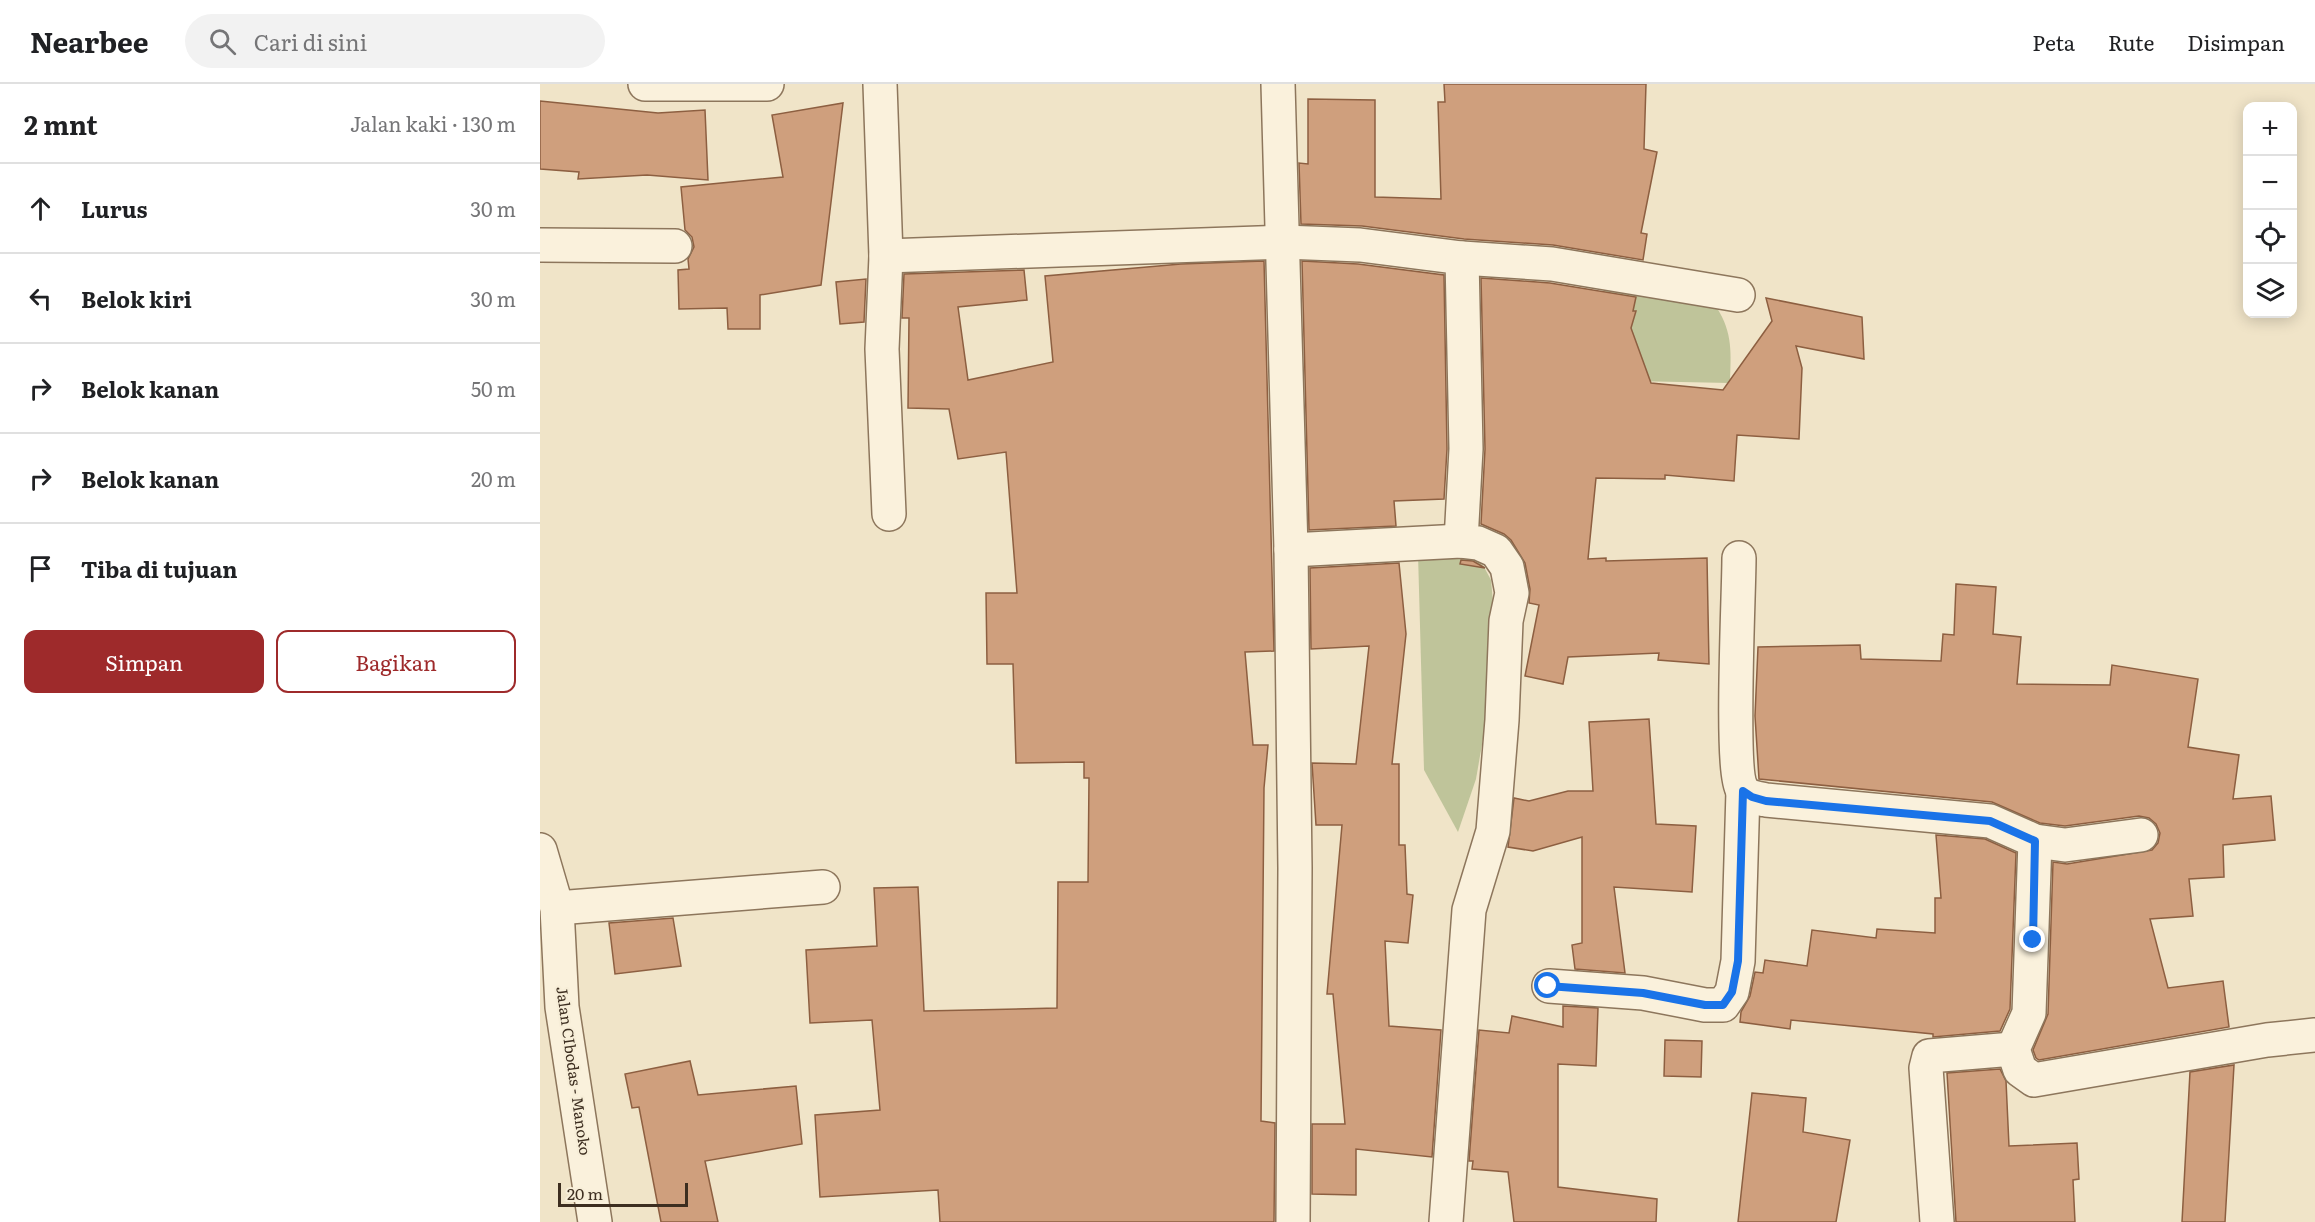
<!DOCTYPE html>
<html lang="id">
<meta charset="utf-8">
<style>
body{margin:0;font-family:Literata,serif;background:#f2f2f2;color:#202124}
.controls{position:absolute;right:18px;top:18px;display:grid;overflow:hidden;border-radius:12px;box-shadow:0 3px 15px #0003}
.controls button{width:54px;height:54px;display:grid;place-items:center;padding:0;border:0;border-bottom:2px solid #e0e0e0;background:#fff;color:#202124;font:30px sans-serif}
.scale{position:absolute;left:18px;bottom:15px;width:130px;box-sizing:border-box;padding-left:6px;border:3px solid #3d2e20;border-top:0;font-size:16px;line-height:21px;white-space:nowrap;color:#3d2e20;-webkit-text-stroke:4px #f7eed8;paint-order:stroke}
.stop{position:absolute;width:18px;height:18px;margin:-14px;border:4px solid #1a73e8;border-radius:50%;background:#fff}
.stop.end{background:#1a73e8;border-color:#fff;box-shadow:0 2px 6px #0008}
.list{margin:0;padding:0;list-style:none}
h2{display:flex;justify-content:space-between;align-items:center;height:78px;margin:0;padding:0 24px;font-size:26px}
h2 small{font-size:20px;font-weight:400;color:#757577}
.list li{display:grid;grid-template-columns:39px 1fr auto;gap:18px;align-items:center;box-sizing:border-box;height:90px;padding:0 24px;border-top:2px solid #e0e0e0}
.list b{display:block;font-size:22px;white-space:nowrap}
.list em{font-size:20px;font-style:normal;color:#757577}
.actions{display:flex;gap:12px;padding:18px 24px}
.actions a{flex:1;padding:14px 0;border:2px solid #9e2a2b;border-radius:12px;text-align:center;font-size:21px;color:#9e2a2b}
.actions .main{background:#9e2a2b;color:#fff}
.icon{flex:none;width:33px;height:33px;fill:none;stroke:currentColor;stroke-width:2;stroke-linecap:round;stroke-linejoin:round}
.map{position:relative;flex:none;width:1775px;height:1138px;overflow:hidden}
header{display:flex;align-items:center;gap:36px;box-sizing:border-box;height:84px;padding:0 30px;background:#fff;border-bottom:2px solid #e0e0e0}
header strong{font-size:28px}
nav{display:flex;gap:33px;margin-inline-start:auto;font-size:21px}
.search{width:420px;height:54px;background:#f2f2f2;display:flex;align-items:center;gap:15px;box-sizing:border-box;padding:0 21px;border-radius:33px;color:#757577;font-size:22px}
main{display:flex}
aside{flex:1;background:#fff}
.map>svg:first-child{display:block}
.cemetery{fill:#bfc49a}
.building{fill:#cf9f7d;stroke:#8d5f41;stroke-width:1.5}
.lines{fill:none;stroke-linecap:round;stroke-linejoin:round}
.minor-casing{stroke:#8d765c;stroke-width:36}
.minor{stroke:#faf1dc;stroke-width:33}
.route{stroke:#1a73e8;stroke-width:8}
.labels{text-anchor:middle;stroke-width:4.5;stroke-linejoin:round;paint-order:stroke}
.street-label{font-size:15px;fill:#3d2e20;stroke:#f7eed8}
</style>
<header>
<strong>Nearbee</strong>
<div class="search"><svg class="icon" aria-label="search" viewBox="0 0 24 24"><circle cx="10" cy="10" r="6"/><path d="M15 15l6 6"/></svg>Cari di sini</div>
<nav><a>Peta</a><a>Rute</a><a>Disimpan</a></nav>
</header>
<main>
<aside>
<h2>2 mnt<small>Jalan kaki · 130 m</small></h2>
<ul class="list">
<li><svg class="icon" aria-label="ahead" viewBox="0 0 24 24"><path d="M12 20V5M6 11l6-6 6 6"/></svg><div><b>Lurus</b></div><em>30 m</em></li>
<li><svg class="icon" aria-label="left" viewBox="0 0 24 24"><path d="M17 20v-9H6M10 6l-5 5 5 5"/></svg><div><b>Belok kiri</b></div><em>30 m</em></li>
<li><svg class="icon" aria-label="right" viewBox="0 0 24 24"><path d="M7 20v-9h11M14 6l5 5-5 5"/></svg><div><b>Belok kanan</b></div><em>50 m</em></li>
<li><svg class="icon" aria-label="right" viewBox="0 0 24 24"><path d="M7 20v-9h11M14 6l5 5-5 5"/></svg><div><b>Belok kanan</b></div><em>20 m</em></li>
<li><svg class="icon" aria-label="arrive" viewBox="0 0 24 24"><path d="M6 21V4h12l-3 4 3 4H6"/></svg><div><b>Tiba di tujuan</b></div></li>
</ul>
<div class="actions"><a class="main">Simpan</a><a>Bagikan</a></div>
</aside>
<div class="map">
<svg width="1775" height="1138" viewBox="0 0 1775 1138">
<rect width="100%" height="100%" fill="#f0e4c8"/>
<g class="cemetery">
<path d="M1064,204L1177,224C1193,249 1191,270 1190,299L1091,297L1054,300Z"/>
<polygon points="930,468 944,483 951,496 953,518 949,620 936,695 918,748 884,686 878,470"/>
</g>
<g class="building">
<polygon points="904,0 1106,0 1104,65 1117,68 1101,149 1107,150 1103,176 1013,161 924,155 822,142 761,140 759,79 768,80 768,15 835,16 835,113 901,115 898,18 905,18"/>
<polygon points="0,17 118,29 165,26 168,96 107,91 38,95 39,88 0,85"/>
<polygon points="303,19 281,201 220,211 220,245 188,245 187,224 139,225 138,186 149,185 148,175 154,163 152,153 145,146 141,103 243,93 232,31"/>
<polygon points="724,177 734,567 705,568 713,661 728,661 724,704 721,1037 735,1039 734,1138 400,1138 398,1106 280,1113 275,1031 340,1026 332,936 270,939 266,866 337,862 334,804 378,803 384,927 517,924 518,798 548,798 549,694 544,694 544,678 476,679 473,580 447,580 446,509 477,509 466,368 418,375 409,325 368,324 369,234 362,234 364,190 484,186 487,216 418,223 428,296 513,278 505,192 641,180"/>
<polygon points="762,177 818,180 904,191 907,365 904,415 854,417 856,442 769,446"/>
<polygon points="941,194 1010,199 1096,213 1093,227 1096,227 1091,244 1111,299 1183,306 1232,237 1226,214 1322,233 1324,275 1256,262 1262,284 1259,355 1197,351 1194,397 1125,391 1125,395 1056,394 1048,475 1066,474 1066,477 1167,474 1169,580 1118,576 1119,569 1028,573 1023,600 985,592 999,521 989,519 990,505 985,479 971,456 964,450 941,440 945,365"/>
<polygon points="326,195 324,238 300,240 296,198"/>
<polygon points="921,476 933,477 945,484 920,480"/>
<polygon points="859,479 866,550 852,680 859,680 859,761 865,761 867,810 873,811 868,859 845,857 849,942 901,946 892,1073 816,1065 816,1111 772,1110 772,1040 805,1040 793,910 787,910 802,741 776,741 772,679 816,680 829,562 771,565 770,484"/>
<polygon points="1416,500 1456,503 1453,550 1481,553 1477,600 1570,601 1572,581 1658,595 1648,663 1699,671 1693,715 1731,712 1735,756 1683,761 1684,793 1649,795 1653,832 1610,835 1628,904 1683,897 1689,943 1499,976 1496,974 1493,966 1508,930 1513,778 1527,780 1612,766 1618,759 1620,749 1616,740 1609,734 1599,732 1525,742 1500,739 1452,718 1219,695 1215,632 1218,563 1320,561 1321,575 1401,577 1403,550 1414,551"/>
<polygon points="1109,635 1116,740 1156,742 1152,808 1074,803 1085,889 1035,885 1032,861 1042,859 1042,753 993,767 968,763 974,714 989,717 1028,707 1053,707 1049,638"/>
<polygon points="1396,751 1445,755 1476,769 1470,925 1460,947 1393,953 1393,950 1251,936 1250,945 1200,938 1201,928 1210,912 1215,888 1223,889 1225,876 1267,882 1272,846 1336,854 1337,845 1395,849 1395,814 1401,814"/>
<polygon points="133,834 141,882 75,890 69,839"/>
<polygon points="1023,922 1058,924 1056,982 1018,980 1018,1103 1117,1115 1116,1138 974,1138 968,1088 932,1085 933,1077 929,1077 939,946 969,949 972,932 1023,943"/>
<polygon points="1125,956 1162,957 1161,993 1124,992"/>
<polygon points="150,977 158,1011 256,1002 262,1060 165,1077 178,1138 121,1138 99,1023 92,1024 85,990"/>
<polygon points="1694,981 1685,1138 1642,1138 1650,988"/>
<polygon points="1460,985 1466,997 1469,1062 1537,1059 1539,1095 1533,1096 1535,1138 1416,1138 1407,989"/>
<polygon points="1212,1009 1266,1014 1263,1048 1310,1056 1296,1138 1198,1138"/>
</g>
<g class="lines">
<defs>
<g id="minor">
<polyline points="105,0 227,0"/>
<polyline points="340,0 346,172 342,265 349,430"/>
<polyline points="738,0 751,466 755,784 753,1138"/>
<polyline points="0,161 135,162"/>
<polyline points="346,172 744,158 820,161 922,174 926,365 921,457 938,459 956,467 967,483 972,509 966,537 962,636 953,747 929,826 906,1138"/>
<polyline points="922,174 1012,180 1198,211"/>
<polyline points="751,466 921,457"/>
<path d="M1199,474C1199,509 1190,685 1202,705C1207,713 1217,714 1226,716L1450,737L1495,757L1525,761L1601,751"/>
<polyline points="1495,757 1489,929 1473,965 1480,986 1494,996 1727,956 1775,951"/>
<polyline points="0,766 17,824 22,923 55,1138"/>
<polyline points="17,824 283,803"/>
<polyline points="1009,902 1103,909 1165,921 1183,921 1192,908 1198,877 1203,707"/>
<polyline points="1397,1138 1386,984 1389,972 1473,965"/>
</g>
</defs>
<use href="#minor" class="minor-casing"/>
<use href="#minor" class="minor"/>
</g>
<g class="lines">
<polyline class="route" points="1008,902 1103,909 1165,921 1183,921 1192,908 1198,877 1203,707 1212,713 1226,717 1450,737 1495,757 1493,856"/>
</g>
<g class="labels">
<g class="street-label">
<text transform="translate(33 987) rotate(82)" y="5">Jalan CIbodas - Manoko</text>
</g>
</g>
</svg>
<div class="controls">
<button>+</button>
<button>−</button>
<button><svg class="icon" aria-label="locate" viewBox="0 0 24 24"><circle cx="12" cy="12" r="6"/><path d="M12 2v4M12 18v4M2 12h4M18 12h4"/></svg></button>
<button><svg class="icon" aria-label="layers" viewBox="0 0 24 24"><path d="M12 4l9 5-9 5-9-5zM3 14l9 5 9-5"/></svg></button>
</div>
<div class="scale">20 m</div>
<div class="stop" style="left:1008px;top:902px"></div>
<div class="stop end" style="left:1493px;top:856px"></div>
</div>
</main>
